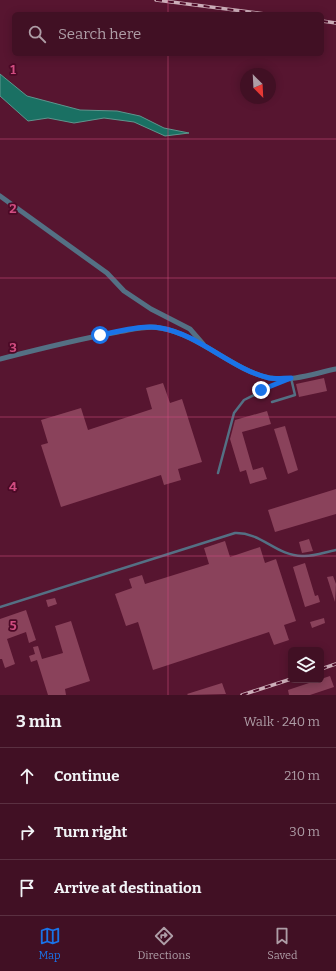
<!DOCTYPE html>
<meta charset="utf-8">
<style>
body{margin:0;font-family:Bitter,serif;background:#4c1e31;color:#f1f3f6}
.controls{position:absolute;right:12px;bottom:12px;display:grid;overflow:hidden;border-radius:6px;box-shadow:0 2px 10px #0003}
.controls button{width:36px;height:36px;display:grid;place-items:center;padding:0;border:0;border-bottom:1px solid #5a3041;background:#411024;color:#f1f3f6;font:20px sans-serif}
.compass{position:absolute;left:240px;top:68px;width:36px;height:36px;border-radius:50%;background:#411024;box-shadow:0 2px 10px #0003;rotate:156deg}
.stop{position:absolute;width:12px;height:12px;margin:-9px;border:3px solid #1a73e8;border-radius:50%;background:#fff}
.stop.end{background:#1a73e8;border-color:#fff;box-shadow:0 1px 4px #0008}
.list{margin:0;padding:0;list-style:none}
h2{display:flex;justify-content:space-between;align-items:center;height:52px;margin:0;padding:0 16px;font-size:17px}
h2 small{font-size:13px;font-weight:400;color:#ae9da6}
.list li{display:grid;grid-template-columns:26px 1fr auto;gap:12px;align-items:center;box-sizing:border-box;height:56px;padding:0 16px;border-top:1px solid #5a3041}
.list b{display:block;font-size:15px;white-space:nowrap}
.list em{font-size:13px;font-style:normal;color:#ae9da6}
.icon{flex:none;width:22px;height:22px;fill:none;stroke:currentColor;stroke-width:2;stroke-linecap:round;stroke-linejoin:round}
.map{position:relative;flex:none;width:336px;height:695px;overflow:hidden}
.search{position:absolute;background:#411024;box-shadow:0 2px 10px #0003;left:12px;right:12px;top:12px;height:44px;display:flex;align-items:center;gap:10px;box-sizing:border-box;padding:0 14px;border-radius:6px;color:#ae9da6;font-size:15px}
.sheet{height:220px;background:#411024}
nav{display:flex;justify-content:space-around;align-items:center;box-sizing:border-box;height:56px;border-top:1px solid #5a3041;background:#411024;font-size:11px;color:#ae9da6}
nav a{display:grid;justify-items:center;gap:2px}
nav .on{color:#1a73e8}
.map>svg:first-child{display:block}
.water{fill:#1a7063;stroke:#5e958d}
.building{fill:#8a425b}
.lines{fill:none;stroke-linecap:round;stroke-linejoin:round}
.service{stroke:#547084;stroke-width:2.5}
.minor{stroke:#547084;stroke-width:5}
.rail-casing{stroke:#cdaeb9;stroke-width:3.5}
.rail{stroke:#4b0926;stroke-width:2;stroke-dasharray:6;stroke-linecap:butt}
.route{stroke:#1a73e8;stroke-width:5}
.grid{fill:none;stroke:#d04c80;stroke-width:1;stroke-opacity:0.55}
.grid-label{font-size:13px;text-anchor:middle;font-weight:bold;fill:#d04c80;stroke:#4b0926;stroke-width:3.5;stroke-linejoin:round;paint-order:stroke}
</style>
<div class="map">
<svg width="336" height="695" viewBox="0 0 336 695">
<rect width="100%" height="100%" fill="#571530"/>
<polygon class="water" points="0,74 27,96 80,110 117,111 140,116 164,128 189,133 165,136 134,122 104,118 74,123 48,118 28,121 0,96"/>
<g class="building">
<polygon points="324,378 327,391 299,397 296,384"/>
<polygon points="163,383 170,403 182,399 202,462 178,469 181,480 164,485 161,475 61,507 41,445 48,443 41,420 81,408 88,430 152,409 146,388"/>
<polygon points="267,411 271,424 242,432 253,470 263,467 267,479 250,484 246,470 240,472 230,439 235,420"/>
<polygon points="285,426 298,470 288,474 274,429"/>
<polygon points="336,489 336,514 275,532 268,510"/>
<polygon points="309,539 313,551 302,553 299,542"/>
<polygon points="225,541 230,557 260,547 265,563 276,559 296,621 284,625 289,640 274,645 269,632 153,670 138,622 126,626 115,594 132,588 129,579 142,575 145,584 209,564 204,548"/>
<polygon points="305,563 315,596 318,595 320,602 305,607 293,567"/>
<polygon points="333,576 336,584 335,602 327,577"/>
<polygon points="55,598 57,604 48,607 46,600"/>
<polygon points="26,610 36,640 29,643 26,632 7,639 15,664 5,668 2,659 0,659 0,619"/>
<polygon points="324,618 325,623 312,628 310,622"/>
<polygon points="71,621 90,681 65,689 66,695 48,695 37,660 31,662 29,656 35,654 33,647 38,646 42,659 63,653 55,626"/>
<polygon points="330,676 334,687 310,695 289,695 288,690"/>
<polygon points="222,683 226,694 188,695 187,694"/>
</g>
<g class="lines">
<g class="service">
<polyline points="272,402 295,395 291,378"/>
<polyline points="218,473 234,413 244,400 284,380"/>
<path d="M0,607L235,533C261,532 277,556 302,556C314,557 325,552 336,550"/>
</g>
<g class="minor">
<polyline points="0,196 107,273 124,291 151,309 190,329 203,344"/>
<path d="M0,359C39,349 79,339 118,332C131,330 147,325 160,328C199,334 234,371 270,378C291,382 316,373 336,369"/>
</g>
<defs>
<g id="rail">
<polyline points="156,0 265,14"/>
<polyline points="322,21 336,23"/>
<polyline points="321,669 336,664"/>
<polyline points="242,695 291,679"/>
</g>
</defs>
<use href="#rail" class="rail-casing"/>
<use href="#rail" class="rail"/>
</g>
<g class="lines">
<path class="route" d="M100,335C118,332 142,324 161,328C200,335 231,369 269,378C276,379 284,378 291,378L261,390"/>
</g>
<path class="grid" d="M168,0V14M168,54V695M0,139H336M0,278H336M0,417H336M0,556H336"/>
<g class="grid-label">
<text x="13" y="74">1</text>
<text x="13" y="213">2</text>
<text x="13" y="352">3</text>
<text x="13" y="491">4</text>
<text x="13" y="630">5</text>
</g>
</svg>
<div class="controls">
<button><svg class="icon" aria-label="layers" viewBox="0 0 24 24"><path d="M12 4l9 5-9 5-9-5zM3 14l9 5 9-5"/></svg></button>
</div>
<svg class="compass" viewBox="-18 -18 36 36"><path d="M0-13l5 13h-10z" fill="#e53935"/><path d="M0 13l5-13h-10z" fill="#ae9da6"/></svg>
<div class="stop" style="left:100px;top:335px"></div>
<div class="stop end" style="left:261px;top:390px"></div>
<div class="search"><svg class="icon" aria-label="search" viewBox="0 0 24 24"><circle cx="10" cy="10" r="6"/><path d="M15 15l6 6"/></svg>Search here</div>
</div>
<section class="sheet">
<h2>3 min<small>Walk · 240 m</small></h2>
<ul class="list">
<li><svg class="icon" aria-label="ahead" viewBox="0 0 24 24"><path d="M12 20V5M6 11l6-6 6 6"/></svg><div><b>Continue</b></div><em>210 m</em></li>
<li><svg class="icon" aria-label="right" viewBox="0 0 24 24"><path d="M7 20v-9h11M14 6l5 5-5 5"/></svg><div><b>Turn right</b></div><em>30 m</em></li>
<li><svg class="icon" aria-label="arrive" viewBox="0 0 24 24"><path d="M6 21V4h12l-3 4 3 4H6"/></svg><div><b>Arrive at destination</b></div></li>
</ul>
</section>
<nav>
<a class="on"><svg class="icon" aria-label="map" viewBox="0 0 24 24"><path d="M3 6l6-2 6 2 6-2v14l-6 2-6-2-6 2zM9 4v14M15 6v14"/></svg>Map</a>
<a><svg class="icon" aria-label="directions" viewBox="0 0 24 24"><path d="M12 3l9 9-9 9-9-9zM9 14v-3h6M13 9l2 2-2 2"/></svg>Directions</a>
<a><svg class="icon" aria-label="saved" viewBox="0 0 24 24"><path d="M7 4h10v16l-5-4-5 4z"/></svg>Saved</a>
</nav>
